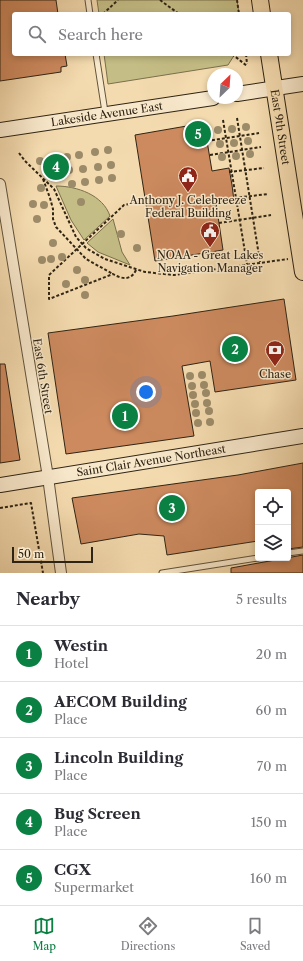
<!DOCTYPE html>
<style>
body{margin:0;font-family:"Libre Caslon Text",serif;background:#f2f2f3;color:#2b2b33}
.controls{position:absolute;right:12px;bottom:12px;display:grid;overflow:hidden;border-radius:4px;box-shadow:0 2px 6px #0003}
.controls button{width:36px;height:36px;display:grid;place-items:center;padding:0;border:0;border-bottom:1px solid #e1e1e2;background:#fff;color:#2b2b33;font:20px sans-serif}
.compass{position:absolute;left:207px;top:68px;width:36px;height:36px;border-radius:50%;background:#fff;box-shadow:0 2px 6px #0003;rotate:25deg}
.scale{position:absolute;left:12px;bottom:10px;width:81px;box-sizing:border-box;padding-left:4px;border:2px solid #2f2414;border-top:0;font-size:11px;line-height:14px;white-space:nowrap;color:#2f2414;-webkit-text-stroke:3px #f8e8cb;paint-order:stroke}
.you{position:absolute;left:146px;top:392px;width:14px;height:14px;margin:-10px;border:3px solid #fff;border-radius:50%;background:#1a73e8;box-shadow:0 0 0 6px #1a73e833}
.badge{display:grid;place-items:center;width:26px;height:26px;border-radius:50%;background:#0b8043;color:#fff;font-size:13px;font-weight:700}
.pin{position:absolute;translate:-50% -50%;border:2px solid #fff;box-shadow:0 1px 4px #0006}
.list{margin:0;padding:0;list-style:none}
h2{display:flex;justify-content:space-between;align-items:center;height:52px;margin:0;padding:0 16px;font-size:17px}
h2 small{font-size:13px;font-weight:400;color:#7c7c81}
.list li{display:grid;grid-template-columns:26px 1fr auto;gap:12px;align-items:center;box-sizing:border-box;height:56px;padding:0 16px;border-top:1px solid #e1e1e2}
.list b{display:block;font-size:15px;white-space:nowrap}
.list p{margin:0;font-size:13px;white-space:nowrap;color:#7c7c81}
.list em{font-size:13px;font-style:normal;color:#7c7c81}
.icon{flex:none;width:22px;height:22px;fill:none;stroke:currentColor;stroke-width:2;stroke-linecap:round;stroke-linejoin:round}
.map{position:relative;flex:none;width:303px;height:573px;overflow:hidden}
.search{position:absolute;background:#fff;box-shadow:0 2px 6px #0003;left:12px;right:12px;top:12px;height:44px;display:flex;align-items:center;gap:10px;box-sizing:border-box;padding:0 14px;border-radius:4px;color:#7c7c81;font-size:15px}
.sheet{height:332px;background:#fff}
nav{display:flex;justify-content:space-around;align-items:center;box-sizing:border-box;height:56px;border-top:1px solid #e1e1e2;background:#fff;font-size:11px;color:#7c7c81}
nav a{display:grid;justify-items:center;gap:2px}
nav .on{color:#0b8043}
.map>svg:first-child{display:block}
.green{fill:#c4bd85;stroke:#7a704c}
.building{fill:#cd8a5f;stroke:#2f2414}
.lines{fill:none;stroke-linecap:round;stroke-linejoin:round}
.lane-casing{stroke:#60523b;stroke-width:7}
.street-casing{stroke:#60523b;stroke-width:12}
.secondary-casing{stroke:#2f2414;stroke-width:16}
.primary-casing{stroke:#2f2414;stroke-width:18}
.path{stroke:#2f2414;stroke-width:2;stroke-dasharray:3 2;stroke-linecap:butt}
.lane{stroke:#f8e8cb;stroke-width:5}
.street{stroke:#f8e8cb;stroke-width:10}
.secondary{stroke:#f8e8cb;stroke-width:14}
.primary{stroke:#f4dbaf;stroke-width:16}
.tree{fill:#9c8b69}
.labels{text-anchor:middle;stroke-width:3;stroke-linejoin:round;paint-order:stroke}
.street-label{font-size:11px;fill:#2f2414;stroke:#f8e8cb}
.poi-label{font-size:11px;fill:#2f2414;stroke:#f8e8cb}
</style>
<div class="map">
<svg width="303" height="573" viewBox="0 0 303 573">
<rect width="100%" height="100%" fill="#f4dbaf"/>
<filter id="stains"><feTurbulence type="fractalNoise" baseFrequency=".005" numOctaves="4"/><feColorMatrix values="0 0 0 0 .2 0 0 0 0 .09 0 0 0 0 .02 0 0 0 .5 -.17"/></filter>
<radialGradient id="worn" r=".72"><stop offset=".6" stop-color="#630" stop-opacity="0"/><stop offset="1" stop-color="#630" stop-opacity=".3"/></radialGradient>
<g class="green">
<polygon points="97,0 237,0 239,14 99,14"/>
<polygon points="104,54 235,54 228,65 108,84"/>
<path d="M56,186C77,186 103,195 110,216L84,240L71,220Z"/>
<polygon points="113,219 122,252 130,265 98,252 87,243"/>
</g>
<g class="building">
<polygon points="0,0 56,0 58,14 14,14 14,54 65,54 67,66 61,67 61,72 0,81"/>
<polygon points="204,123 212,171 229,168 232,185 234,201 216,203 223,250 155,261 135,135"/>
<polygon points="284,299 296,380 215,392 210,361 182,366 194,436 66,454 48,333 173,316"/>
<polygon points="0,364 5,364 20,460 0,463"/>
<polygon points="303,463 303,547 288,549 288,492 258,492 258,541 167,555 164,536 139,534 81,544 72,498 238,475"/>
<polygon points="303,555 303,573 231,573 231,568"/>
</g>
<g class="lines">
<defs>
<g id="lane">
<polyline points="88,0 90,14"/>
<polyline points="96,54 105,112"/>
<polyline points="288,553 303,551"/>
<polyline points="162,573 258,558"/>
</g>
<polyline id="street" points="0,184 48,477 61,573"/>
<g id="secondary">
<polyline points="237,94 303,84"/>
<path id="s1" d="M0,130L213,98"/>
<path id="s2" d="M0,485L303,436"/>
</g>
<g id="primary">
<polyline points="260,0 262,14"/>
<path id="s3" d="M269,54L303,272"/>
</g>
</defs>
<use href="#lane" class="lane-casing"/>
<use href="#street" class="street-casing"/>
<use href="#secondary" class="secondary-casing"/>
<use href="#primary" class="primary-casing"/>
<g class="path">
<polyline points="160,0 179,14"/>
<polyline points="237,0 239,14"/>
<polyline points="103,14 118,0"/>
<polyline points="232,54 247,66"/>
<polyline points="246,54 247,64"/>
<polyline points="237,118 260,262"/>
<polyline points="223,120 247,264"/>
<polyline points="207,141 259,133"/>
<polyline points="19,153 25,161 54,189 76,237 86,248 105,259 145,272 174,275 288,259"/>
<polyline points="210,155 261,147"/>
<polyline points="229,172 264,168"/>
<polyline points="43,179 50,198 53,209 53,219 56,227 86,259 113,274"/>
<polyline points="234,198 268,194"/>
<polyline points="219,223 271,215"/>
<path d="M136,270C131,281 121,279 113,274L49,299V275L124,205L145,201"/>
<polyline points="0,508 31,503 43,573"/>
</g>
<use href="#lane" class="lane"/>
<use href="#street" class="street"/>
<use href="#secondary" class="secondary"/>
<use href="#primary" class="primary"/>
</g>
<g class="tree">
<circle cx="246" cy="127" r="4"/>
<circle cx="232" cy="129" r="4"/>
<circle cx="218" cy="130" r="4"/>
<circle cx="248" cy="141" r="4"/>
<circle cx="234" cy="143" r="4"/>
<circle cx="220" cy="144" r="4"/>
<circle cx="108" cy="150" r="4"/>
<circle cx="95" cy="152" r="4"/>
<circle cx="250" cy="154" r="4"/>
<circle cx="79" cy="155" r="4"/>
<circle cx="236" cy="156" r="4"/>
<circle cx="67" cy="157" r="4"/>
<circle cx="222" cy="157" r="4"/>
<circle cx="53" cy="159" r="4"/>
<circle cx="40" cy="161" r="4"/>
<circle cx="111" cy="165" r="4"/>
<circle cx="98" cy="167" r="4"/>
<circle cx="83" cy="169" r="4"/>
<circle cx="69" cy="170" r="4"/>
<circle cx="55" cy="172" r="4"/>
<circle cx="112" cy="178" r="4"/>
<circle cx="99" cy="180" r="4"/>
<circle cx="85" cy="182" r="4"/>
<circle cx="72" cy="184" r="4"/>
<circle cx="41" cy="188" r="4"/>
<circle cx="81" cy="202" r="4"/>
<circle cx="33" cy="204" r="4"/>
<circle cx="44" cy="205" r="4"/>
<circle cx="37" cy="219" r="4"/>
<circle cx="121" cy="234" r="4"/>
<circle cx="53" cy="243" r="4"/>
<circle cx="137" cy="248" r="4"/>
<circle cx="62" cy="257" r="4"/>
<circle cx="51" cy="259" r="4"/>
<circle cx="42" cy="260" r="4"/>
<circle cx="77" cy="270" r="4"/>
<circle cx="85" cy="280" r="4"/>
<circle cx="66" cy="284" r="4"/>
<circle cx="85" cy="295" r="4"/>
<circle cx="202" cy="375" r="4"/>
<circle cx="190" cy="376" r="4"/>
<circle cx="204" cy="385" r="4"/>
<circle cx="192" cy="386" r="4"/>
<circle cx="206" cy="393" r="4"/>
<circle cx="193" cy="395" r="4"/>
<circle cx="207" cy="403" r="4"/>
<circle cx="195" cy="404" r="4"/>
<circle cx="209" cy="411" r="4"/>
<circle cx="196" cy="413" r="4"/>
<circle cx="210" cy="422" r="4"/>
<circle cx="198" cy="423" r="4"/>
</g>
<defs>
<symbol id="civic-pin" viewBox="-11 -11 22 30"><path d="M0 17L-7.5 6A9.5 9.5 0 1 1 7.5 6Z" fill="#8f2418" stroke="#f8e8cb"/><path d="M-.6-6.5H3V-4.5H.6V-3L4-1V1h2V6H-6V1h2V-1L-.6-3ZM-1.2 2.5V6h2.4V2.5Z" fill="#fff"/></symbol>
<symbol id="bank-pin" viewBox="-11 -11 22 30"><path d="M0 17L-7.5 6A9.5 9.5 0 1 1 7.5 6Z" fill="#8f2418" stroke="#f8e8cb"/><path d="M-6-4H6V4H-6ZM0-2.3a2.3 2.3 0 1 0 0 4.6a2.3 2.3 0 1 0 0-4.6Z" fill="#fff"/></symbol>
</defs>
<g fill-rule="evenodd">
<use href="#civic-pin" x="177" y="165" width="22" height="30"/>
<use href="#civic-pin" x="199" y="220" width="22" height="30"/>
<use href="#bank-pin" x="264" y="339" width="22" height="30"/>
</g>
<g class="labels">
<g class="street-label">
<text dy="4" stroke="none"><textPath href="#s1" startOffset="108">Lakeside Avenue East</textPath></text>
<text dy="4" stroke="none"><textPath href="#s3" startOffset="74">East 9th Street</textPath></text>
<text transform="translate(43 376) rotate(81)" y="4">East 6th Street</text>
<text dy="4" stroke="none"><textPath href="#s2" startOffset="153">Saint Clair Avenue Northeast</textPath></text>
</g>
<g class="poi-label">
<text x="188" y="204">Anthony J. Celebreeze<tspan x="188" dy="13">Federal Building</tspan></text>
<text x="210" y="259">NOAA - Great Lakes<tspan x="210" dy="13">Navigation Manager</tspan></text>
<text x="275" y="378">Chase</text>
</g>
</g>
<rect width="100%" height="100%" filter="url(#stains)"/>
<rect width="100%" height="100%" fill="url(#worn)"/>
</svg>
<div class="controls">
<button><svg class="icon" aria-label="locate" viewBox="0 0 24 24"><circle cx="12" cy="12" r="6"/><path d="M12 2v4M12 18v4M2 12h4M18 12h4"/></svg></button>
<button><svg class="icon" aria-label="layers" viewBox="0 0 24 24"><path d="M12 4l9 5-9 5-9-5zM3 14l9 5 9-5"/></svg></button>
</div>
<svg class="compass" viewBox="-18 -18 36 36"><path d="M0-13l5 13h-10z" fill="#e53935"/><path d="M0 13l5-13h-10z" fill="#7c7c81"/></svg>
<div class="scale">50 m</div>
<div class="you"></div>
<div class="pin badge" style="left:125px;top:416px">1</div>
<div class="pin badge" style="left:235px;top:349px">2</div>
<div class="pin badge" style="left:172px;top:508px">3</div>
<div class="pin badge" style="left:56px;top:167px">4</div>
<div class="pin badge" style="left:198px;top:134px">5</div>
<div class="search"><svg class="icon" aria-label="search" viewBox="0 0 24 24"><circle cx="10" cy="10" r="6"/><path d="M15 15l6 6"/></svg>Search here</div>
</div>
<section class="sheet">
<h2>Nearby<small>5 results</small></h2>
<ul class="list">
<li><span class="badge">1</span><div><b>Westin</b><p>Hotel</p></div><em>20 m</em></li>
<li><span class="badge">2</span><div><b>AECOM Building</b><p>Place</p></div><em>60 m</em></li>
<li><span class="badge">3</span><div><b>Lincoln Building</b><p>Place</p></div><em>70 m</em></li>
<li><span class="badge">4</span><div><b>Bug Screen</b><p>Place</p></div><em>150 m</em></li>
<li><span class="badge">5</span><div><b>CGX</b><p>Supermarket</p></div><em>160 m</em></li>
</ul>
</section>
<nav>
<a class="on"><svg class="icon" aria-label="map" viewBox="0 0 24 24"><path d="M3 6l6-2 6 2 6-2v14l-6 2-6-2-6 2zM9 4v14M15 6v14"/></svg>Map</a>
<a><svg class="icon" aria-label="directions" viewBox="0 0 24 24"><path d="M12 3l9 9-9 9-9-9zM9 14v-3h6M13 9l2 2-2 2"/></svg>Directions</a>
<a><svg class="icon" aria-label="saved" viewBox="0 0 24 24"><path d="M7 4h10v16l-5-4-5 4z"/></svg>Saved</a>
</nav>
